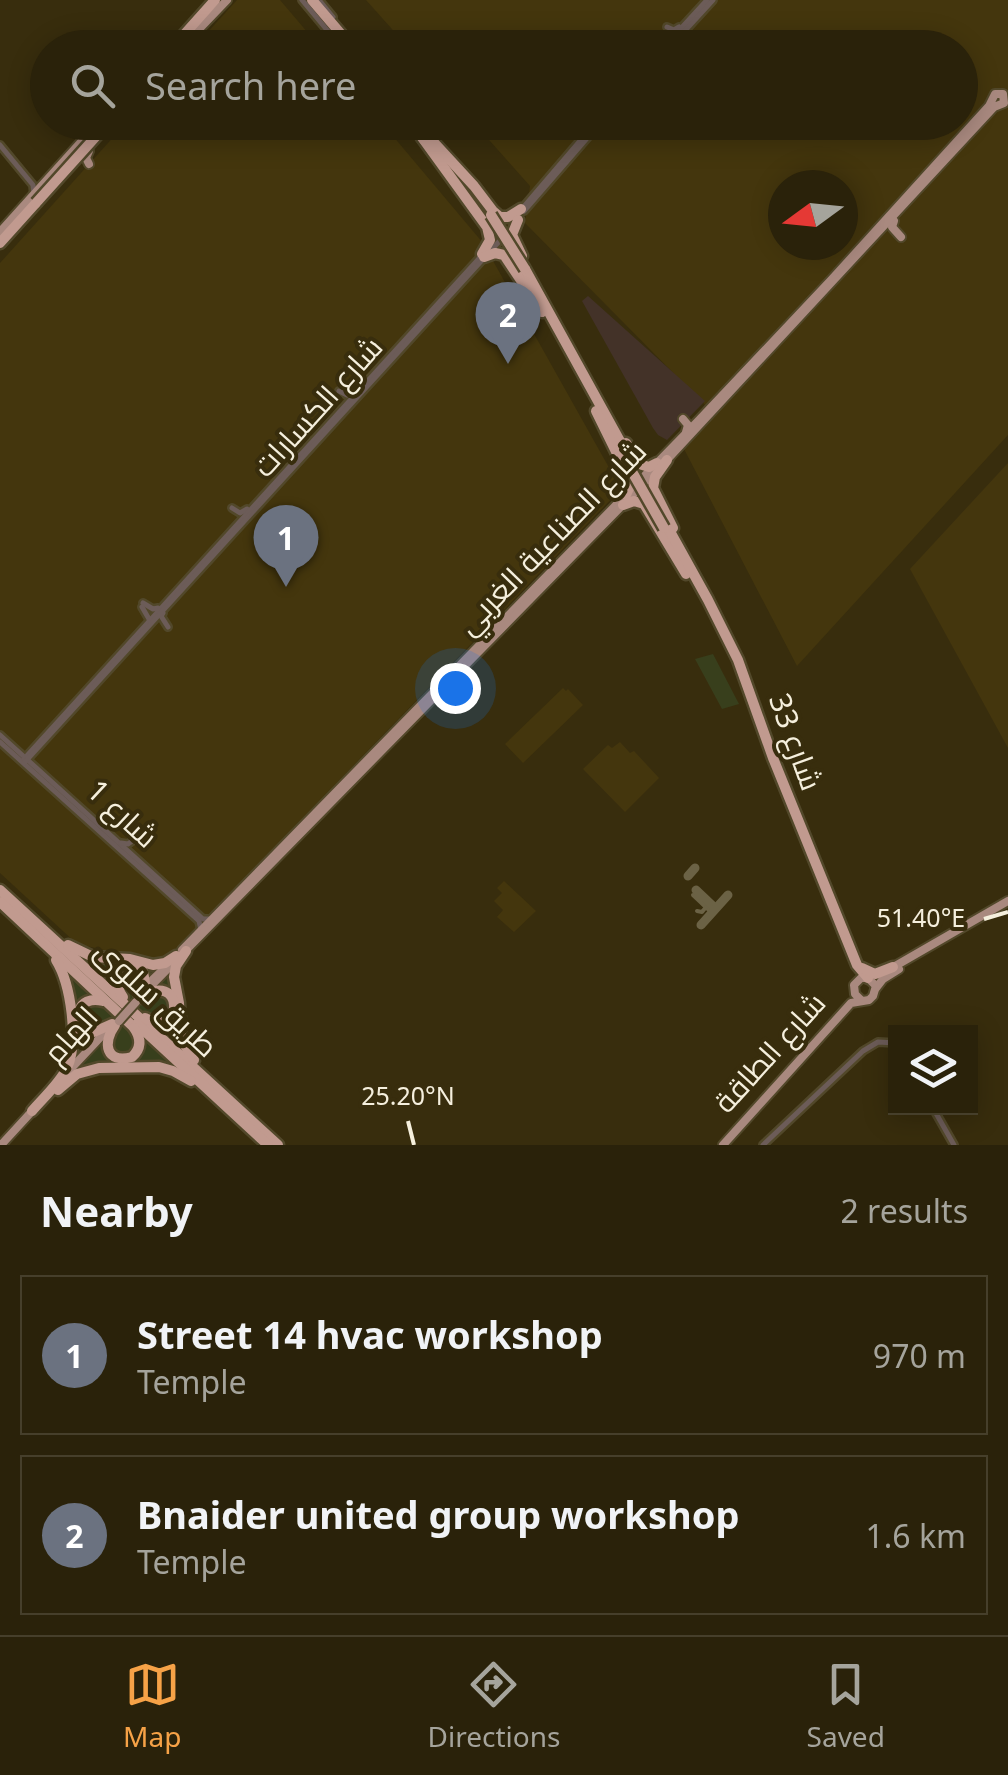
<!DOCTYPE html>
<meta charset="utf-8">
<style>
body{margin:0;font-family:"Noto Sans",Cairo,sans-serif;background:#322a13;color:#f1f3f6}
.controls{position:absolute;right:30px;bottom:30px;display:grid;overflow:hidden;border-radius:0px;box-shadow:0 5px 25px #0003}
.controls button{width:90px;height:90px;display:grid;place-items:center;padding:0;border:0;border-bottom:2px solid #463f2b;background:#2a220a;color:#f1f3f6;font:50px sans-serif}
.compass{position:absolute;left:768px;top:170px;width:90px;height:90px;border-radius:50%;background:#2a220a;box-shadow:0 5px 25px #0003;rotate:255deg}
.you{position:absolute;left:455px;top:688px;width:35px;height:35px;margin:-25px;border:8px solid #fff;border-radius:50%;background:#1a73e8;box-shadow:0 0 0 15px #1a73e833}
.badge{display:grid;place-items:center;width:65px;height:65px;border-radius:50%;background:#f6a247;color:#fff;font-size:32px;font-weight:700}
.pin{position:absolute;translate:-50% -82px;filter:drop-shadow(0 2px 5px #0008)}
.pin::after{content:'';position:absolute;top:52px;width:35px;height:30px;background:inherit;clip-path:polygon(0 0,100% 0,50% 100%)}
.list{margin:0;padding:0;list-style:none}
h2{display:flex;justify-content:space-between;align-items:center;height:130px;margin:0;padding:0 40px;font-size:42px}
h2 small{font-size:32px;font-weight:400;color:#a5a49c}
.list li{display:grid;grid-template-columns:65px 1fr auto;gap:30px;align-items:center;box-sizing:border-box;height:160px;margin:0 20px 20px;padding:0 20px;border:2px solid #463f2b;border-radius:0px}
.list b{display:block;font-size:38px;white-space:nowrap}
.list p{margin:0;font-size:32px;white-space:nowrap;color:#a5a49c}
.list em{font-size:32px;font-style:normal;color:#a5a49c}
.icon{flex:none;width:55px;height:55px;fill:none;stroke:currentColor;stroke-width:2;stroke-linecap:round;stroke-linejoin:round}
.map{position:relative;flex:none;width:1008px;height:1145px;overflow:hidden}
.search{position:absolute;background:#2a220a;box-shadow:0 5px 25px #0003;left:30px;right:30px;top:30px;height:110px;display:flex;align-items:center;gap:25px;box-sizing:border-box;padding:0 35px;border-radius:55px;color:#a5a49c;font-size:38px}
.sheet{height:490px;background:#2a220a}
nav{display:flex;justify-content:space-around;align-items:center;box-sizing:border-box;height:140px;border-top:2px solid #463f2b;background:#2a220a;font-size:28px;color:#a5a49c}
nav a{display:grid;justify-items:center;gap:5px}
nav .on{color:#f6a247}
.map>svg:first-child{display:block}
.built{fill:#44360d;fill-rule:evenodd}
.medical{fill:#433228}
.green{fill:#383f1c}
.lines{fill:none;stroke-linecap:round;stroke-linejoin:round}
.taxiway{stroke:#6b6245;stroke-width:4}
.runway{stroke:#6b6245;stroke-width:9}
.minor-casing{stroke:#52482a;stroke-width:10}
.major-casing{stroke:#52482a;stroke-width:12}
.highway-casing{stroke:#52482a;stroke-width:15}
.minor{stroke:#6c5c58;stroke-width:5}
.major{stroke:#a9897f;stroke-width:8}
.highway{stroke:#c19a8f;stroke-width:10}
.major-bridge-casing{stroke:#52482a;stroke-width:12;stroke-linecap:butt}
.highway-bridge-casing{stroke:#52482a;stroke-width:15;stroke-linecap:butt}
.major-bridge{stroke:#a9897f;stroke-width:8}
.highway-bridge{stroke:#c19a8f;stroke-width:10}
.ticks{fill:none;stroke:#f5efdd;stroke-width:4}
.labels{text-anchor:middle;stroke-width:8;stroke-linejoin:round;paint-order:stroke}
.street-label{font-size:30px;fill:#f5efdd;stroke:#382d0d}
.ticks-label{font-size:25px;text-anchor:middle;fill:#f5efdd;stroke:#382d0d;stroke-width:8;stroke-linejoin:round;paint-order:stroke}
</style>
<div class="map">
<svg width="1008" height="1145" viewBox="0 0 1008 1145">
<rect width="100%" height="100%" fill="#382d0d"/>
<g class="built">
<polygon points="237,0 280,0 320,47 194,47"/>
<path d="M366,0H1008V435L797,666L684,449L712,412L525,223L530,186L474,123L960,122V48L408,47ZM783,185H843V245H783Z"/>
<polygon points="126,123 382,123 483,243 621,489 170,955 159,962 77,944 0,873 0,263"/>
<polygon points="1008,463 1008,748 910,569"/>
<polygon points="563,688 566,691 568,689 583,705 523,763 505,744"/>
<polygon points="620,742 630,753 634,751 659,778 625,812 583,769 608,745 612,748"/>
<polygon points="504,881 536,911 514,932 497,917 503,910 494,901 502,893 497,888"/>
</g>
<polygon class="medical" points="588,296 705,401 667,440 658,435 653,428 582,301"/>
<g class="green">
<polygon points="713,654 739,704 722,709 695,659"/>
<polygon points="78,953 175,966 187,1053 180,1072 153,1061 90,1067 75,1074 58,960"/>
</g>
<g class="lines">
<g class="taxiway">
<polyline points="693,895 712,913"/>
<polyline points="697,911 702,912 706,907"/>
</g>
<g class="runway">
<polyline points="688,876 695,868"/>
<polyline points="696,890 715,908"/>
<polyline points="701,925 728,895"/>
</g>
<defs>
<g id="minor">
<polyline points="302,0 342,48"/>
<polyline points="319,0 333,17"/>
<polyline points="667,27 674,30 679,27"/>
<polyline points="685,30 683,37 688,46"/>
<polyline points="663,48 707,0"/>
<polyline points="669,48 713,0"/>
<polyline points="0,145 33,185 34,195"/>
<polyline points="520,211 596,122"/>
<polyline points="524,211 601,122"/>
<polyline points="339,391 347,395 354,392"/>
<polyline points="232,508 240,513 247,509"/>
<polyline points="143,603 153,609 158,608"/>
<polyline points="142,607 149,619"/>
<polyline points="163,613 161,616 168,627"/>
<polyline points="0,735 203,919 212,919"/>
<polyline points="0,742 199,921 201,930"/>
<polyline points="24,759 484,253"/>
<polyline points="24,763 505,235"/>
<polyline points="121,843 128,844 136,838"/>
<polyline points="933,1108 954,1145"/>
<polyline points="763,1145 863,1051 878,1042 896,1043"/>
</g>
<g id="major">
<polyline points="181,48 227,0"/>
<polyline points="83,151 89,151 86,158 89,164"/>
<polyline points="894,221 892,227 901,237"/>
<polyline points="0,232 99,122"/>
<polyline points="683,419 688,425 686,432"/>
<polyline points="182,950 699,420 832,279 989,106 995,94 1003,94 1004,103 994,107 664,463"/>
<polyline points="890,969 1008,901"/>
<polyline points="876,988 883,979 899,969"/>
<polyline points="143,989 169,964"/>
<polyline points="142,995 654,473"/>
<polyline points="65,1075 110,1027"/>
<polyline points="1,1145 35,1108"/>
<polyline points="723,1145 851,1003 869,1000 873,996 876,986 868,978 861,978 854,985 855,994 861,1000"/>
</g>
<g id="highway">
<polyline points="312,0 353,48"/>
<polyline points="172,48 215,0"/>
<polyline points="410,122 425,141"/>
<polyline points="427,135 474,186 493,211 500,217 508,217 521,209"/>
<polyline points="421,136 487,227 490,240 482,254"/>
<polyline points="518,220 512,235 522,256"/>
<polyline points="0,243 36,203"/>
<polyline points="484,257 495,253 504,255 542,312"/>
<polyline points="525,269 626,452"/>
<polyline points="596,411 628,476 630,486 626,495"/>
<polyline points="626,443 639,464 649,467 657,463"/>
<polyline points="667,460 655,477 653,488 673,528"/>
<polyline points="623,505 634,501 644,504 686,574"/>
<polyline points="667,526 708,600 738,660 773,758 857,965 868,978"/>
<polyline points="0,890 278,1145"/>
<polyline points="0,902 140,1033"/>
<polyline points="68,945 93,957 130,959 153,965 165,963 176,956"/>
<polyline points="186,951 176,966 174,977 179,1003 181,1039 194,1060"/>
<polyline points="862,968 875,974 893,967"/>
<path d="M123,997C107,974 123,952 143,972L145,983L139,994"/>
<path d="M140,998C183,968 186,1039 145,1018"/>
<path d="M103,1001C77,994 69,1023 94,1032L112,1024"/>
<polyline points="137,1024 268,1145"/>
<path d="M115,1025C102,1043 106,1064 132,1057C142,1048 141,1038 134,1028"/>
<polyline points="58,1090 77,1074 99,1068 159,1067 173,1071 191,1081"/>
<path d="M32,1111C43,1098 59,1084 67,1068C79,1042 71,984 56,960"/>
</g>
</defs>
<use href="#minor" class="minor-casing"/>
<use href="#major" class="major-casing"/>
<use href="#highway" class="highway-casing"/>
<use href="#minor" class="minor"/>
<use href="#major" class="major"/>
<use href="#highway" class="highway"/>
<defs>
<polyline id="major-bridge" points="119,1021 136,1002"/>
<g id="highway-bridge">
<polyline points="36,203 109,122"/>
<polyline points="491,215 525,269"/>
<polyline points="622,454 664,528"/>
</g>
</defs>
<use href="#major-bridge" class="major-bridge-casing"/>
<use href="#highway-bridge" class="highway-bridge-casing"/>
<use href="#major-bridge" class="major-bridge"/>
<use href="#highway-bridge" class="highway-bridge"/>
</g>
<path class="ticks" d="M984,919L1008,912M408,1121L414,1145"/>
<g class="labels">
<g class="street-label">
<text transform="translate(318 407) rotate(-48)" y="10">شارع الكسارات</text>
<text transform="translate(552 538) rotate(-46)" y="10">شارع الصناعية الغربي</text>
<text transform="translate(795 742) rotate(70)" y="10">شارع 33</text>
<text transform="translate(122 814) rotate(43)" y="10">شارع 1</text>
<text transform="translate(156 999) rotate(43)" y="10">طريق سلوى</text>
<text transform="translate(71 1035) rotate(-48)" y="10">الهام</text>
<text transform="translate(770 1053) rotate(-48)" y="10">شارع الطاقة</text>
</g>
</g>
<g class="ticks-label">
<text x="921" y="927">51.40°E</text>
<text x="408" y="1105">25.20°N</text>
</g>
</svg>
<div class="controls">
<button><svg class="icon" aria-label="layers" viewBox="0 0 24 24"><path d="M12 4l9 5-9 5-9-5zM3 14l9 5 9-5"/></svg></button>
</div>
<svg class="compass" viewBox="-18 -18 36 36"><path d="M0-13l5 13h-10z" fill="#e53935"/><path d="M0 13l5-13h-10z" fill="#a5a49c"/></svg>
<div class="you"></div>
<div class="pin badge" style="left:286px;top:587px;background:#6b7280">1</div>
<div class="pin badge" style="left:508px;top:364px;background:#6b7280">2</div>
<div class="search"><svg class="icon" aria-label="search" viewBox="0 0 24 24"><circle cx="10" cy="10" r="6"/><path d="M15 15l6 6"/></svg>Search here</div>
</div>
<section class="sheet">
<h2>Nearby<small>2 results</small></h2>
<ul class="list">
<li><span class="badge" style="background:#6b7280">1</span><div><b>Street 14 hvac workshop</b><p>Temple</p></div><em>970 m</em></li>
<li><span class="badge" style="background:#6b7280">2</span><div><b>Bnaider united group workshop</b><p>Temple</p></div><em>1.6 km</em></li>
</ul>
</section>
<nav>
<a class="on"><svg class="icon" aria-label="map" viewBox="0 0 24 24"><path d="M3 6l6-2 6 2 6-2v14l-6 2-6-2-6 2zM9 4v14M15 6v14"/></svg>Map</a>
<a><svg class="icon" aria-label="directions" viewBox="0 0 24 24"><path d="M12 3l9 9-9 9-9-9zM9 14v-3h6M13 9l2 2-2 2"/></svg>Directions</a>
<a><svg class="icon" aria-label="saved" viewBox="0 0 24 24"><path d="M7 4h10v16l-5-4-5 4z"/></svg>Saved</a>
</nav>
